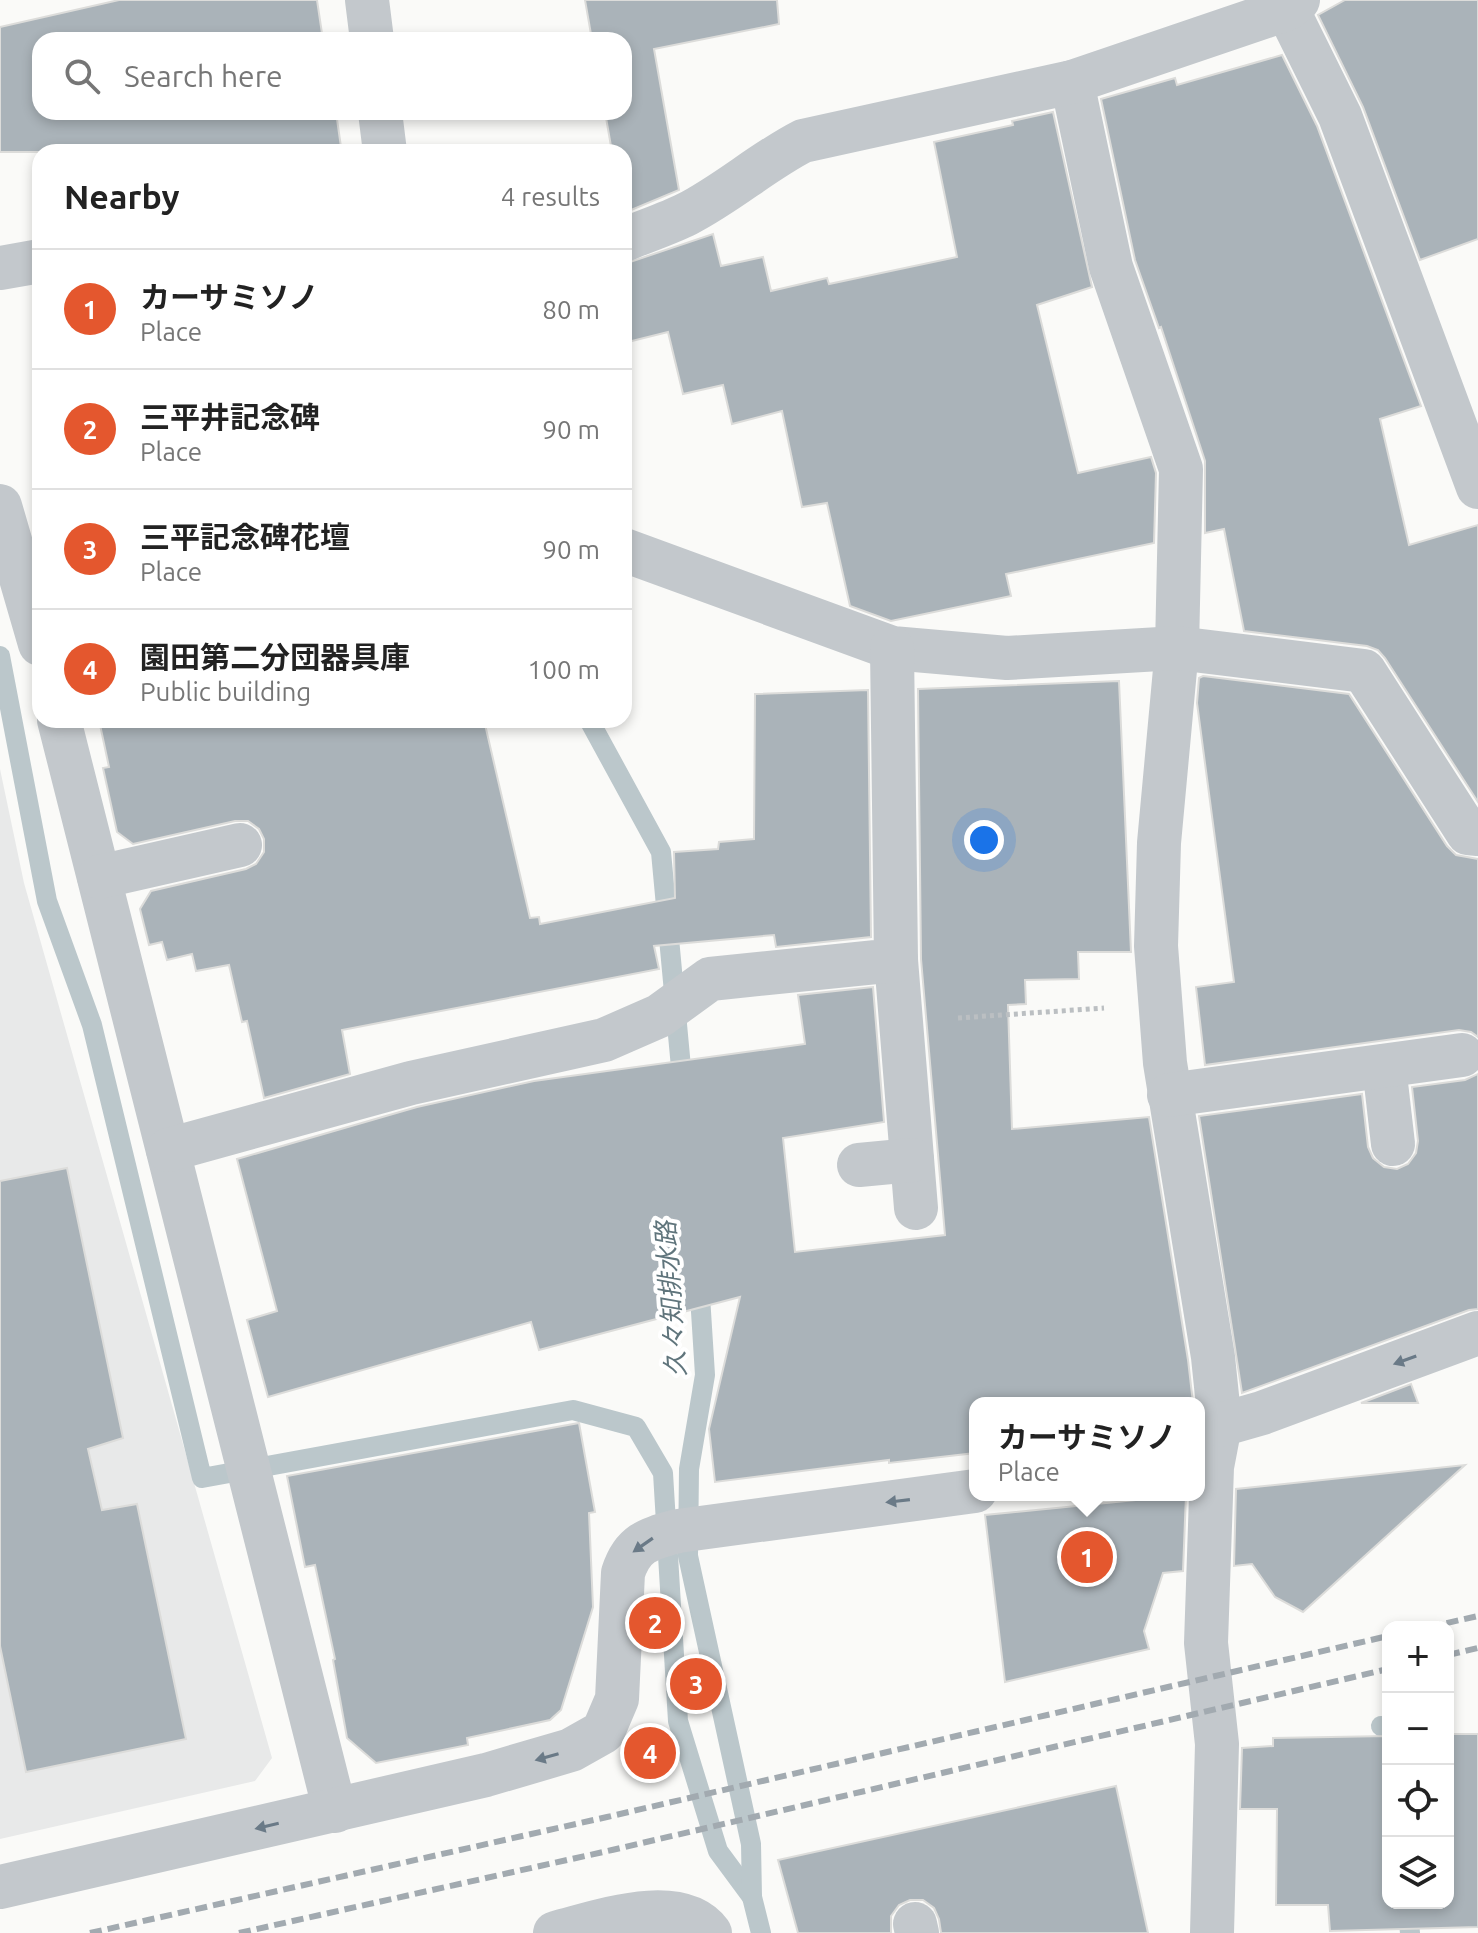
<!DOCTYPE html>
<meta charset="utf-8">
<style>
body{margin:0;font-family:Ubuntu,"Noto Sans JP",sans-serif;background:#f2f2f2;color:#222}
.controls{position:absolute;right:24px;bottom:24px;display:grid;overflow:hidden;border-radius:16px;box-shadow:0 4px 12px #0003}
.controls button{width:72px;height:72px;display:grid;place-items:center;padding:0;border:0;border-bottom:2px solid #e0e0e0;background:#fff;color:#222;font:40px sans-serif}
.you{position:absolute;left:984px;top:840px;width:28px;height:28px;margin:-20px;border:6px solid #fff;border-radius:50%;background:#1a73e8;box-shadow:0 0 0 12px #1a73e833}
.badge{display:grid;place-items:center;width:52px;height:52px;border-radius:50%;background:#e4572e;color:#fff;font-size:26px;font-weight:700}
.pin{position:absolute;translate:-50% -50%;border:4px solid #fff;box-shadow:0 2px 8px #0006}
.popup{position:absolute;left:969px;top:1397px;width:236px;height:104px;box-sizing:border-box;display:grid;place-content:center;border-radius:16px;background:#fff;filter:drop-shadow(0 2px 6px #0005);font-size:26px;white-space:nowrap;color:#767676}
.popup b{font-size:30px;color:#222}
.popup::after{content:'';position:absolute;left:50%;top:100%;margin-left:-16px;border:16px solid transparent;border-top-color:#fff}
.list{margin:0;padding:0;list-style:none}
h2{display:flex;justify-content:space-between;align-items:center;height:104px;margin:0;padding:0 32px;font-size:34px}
h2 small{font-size:26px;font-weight:400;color:#767676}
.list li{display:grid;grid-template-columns:52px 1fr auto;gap:24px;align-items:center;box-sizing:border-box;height:120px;padding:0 32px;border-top:2px solid #e0e0e0}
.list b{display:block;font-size:30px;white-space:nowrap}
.list p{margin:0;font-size:26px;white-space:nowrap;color:#767676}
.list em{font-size:26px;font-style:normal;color:#767676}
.icon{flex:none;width:44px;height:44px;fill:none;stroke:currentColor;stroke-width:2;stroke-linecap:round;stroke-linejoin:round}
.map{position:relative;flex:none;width:1478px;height:1933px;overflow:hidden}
.search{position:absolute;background:#fff;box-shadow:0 4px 12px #0003;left:32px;top:32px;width:600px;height:88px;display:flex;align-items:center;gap:20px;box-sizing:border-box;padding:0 28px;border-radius:24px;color:#767676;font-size:30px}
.panel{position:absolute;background:#fff;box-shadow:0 4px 12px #0003;left:32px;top:144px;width:600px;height:584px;border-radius:24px}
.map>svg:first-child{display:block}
.built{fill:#e8e9e9}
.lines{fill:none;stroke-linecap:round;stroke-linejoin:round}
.stream{stroke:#bbc7cb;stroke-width:20}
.building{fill:#aab3b9;stroke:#dcdcda;stroke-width:2}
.path{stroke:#bbbfc2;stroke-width:5;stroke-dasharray:4 4;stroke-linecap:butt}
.minor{stroke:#c3c8cc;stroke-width:44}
.rail{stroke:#a2aab0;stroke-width:6;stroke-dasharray:12 6;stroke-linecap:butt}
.oneway{fill:#6a7a87}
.labels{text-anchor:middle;stroke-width:8;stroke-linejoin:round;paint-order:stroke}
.water-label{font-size:26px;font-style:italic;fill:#60757c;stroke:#fff}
</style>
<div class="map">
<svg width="1478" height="1933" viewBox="0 0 1478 1933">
<rect width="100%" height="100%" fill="#fafaf8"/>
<polygon class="built" points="0,769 24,883 272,1758 255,1781 0,1839"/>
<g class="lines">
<g class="stream">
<polyline points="0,656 47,901 92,1025 202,1478 573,1410 636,1427 663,1473 678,1721 718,1851 752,1897"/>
<polyline points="589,720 661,852 683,1089"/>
<polyline points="699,1280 705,1375 689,1469 688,1556 751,1844 752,1897 761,1933"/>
<polyline points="1381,1726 1388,1730"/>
<polyline points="1407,1903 1410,1933"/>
</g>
</g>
<g class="building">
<polygon points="119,0 317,0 323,40 40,40 40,112 336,112 341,147 316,152 0,152 0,27"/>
<polygon points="585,0 777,0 779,24 654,49 679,190 624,213 624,152 612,152 605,112 624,112 624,40 592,40"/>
<polygon points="1345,0 1478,0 1478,239 1420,260 1363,107 1318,15"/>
<polygon points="1282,55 1317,126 1421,406 1380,419 1409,545 1478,525 1478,802 1385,658 1378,650 1367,646 1244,631 1224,529 1205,533 1205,461 1161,327 1159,328 1135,260 1101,99 1175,78 1177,85"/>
<polygon points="1053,112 1092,287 1037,305 1078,473 1151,457 1156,473 1154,543 1006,574 1011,596 891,621 850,606 827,503 802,507 782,411 732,424 723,385 683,394 668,332 624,343 624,264 713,234 721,266 763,257 771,291 827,278 829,284 957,257 934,142 1013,125 1012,121"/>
<polygon points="1203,676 1349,694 1447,846 1456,855 1478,859 1478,1037 1471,1032 1459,1030 1205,1065 1196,987 1234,982 1197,703 1199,678"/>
<polygon points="1119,681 1131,952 1078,952 1079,979 1025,980 1026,1004 1008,1005 1012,1129 1149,1117 1188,1360 1193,1403 975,1403 975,1453 889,1463 889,1460 715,1482 709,1429 740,1297 539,1350 531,1322 268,1397 247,1320 277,1311 237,1159 417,1107 534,1081 805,1044 798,995 873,987 884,1122 783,1138 795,1252 945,1235 921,959 918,689"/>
<polygon points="868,690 871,937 776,947 774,935 654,946 659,969 342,1030 350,1074 264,1098 247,1021 242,1022 229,965 196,971 192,954 167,960 162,942 149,945 140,909 151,891 246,869 256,864 264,852 264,839 259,829 248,821 235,821 133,844 117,832 103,768 109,767 99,720 484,720 530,918 539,917 540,924 675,898 674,852 718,849 719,842 754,839 755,694"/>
<polygon points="1478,1074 1478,1309 1469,1310 1242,1393 1199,1116 1362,1094 1368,1147 1373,1158 1384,1167 1397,1169 1408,1164 1416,1153 1418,1141 1412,1087 1465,1080"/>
<polygon points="67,1168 123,1438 88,1449 102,1510 137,1504 186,1739 26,1772 0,1646 0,1181"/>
<polygon points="1411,1384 1418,1403 1361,1403"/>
<polygon points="579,1423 595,1512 589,1513 593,1607 561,1710 550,1720 467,1738 468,1745 376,1763 347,1738 333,1660 335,1659 315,1565 305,1567 287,1476"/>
<polygon points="1465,1465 1303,1612 1275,1597 1252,1564 1234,1566 1236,1489"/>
<polygon points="1186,1495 1183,1571 1163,1573 1144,1631 1149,1649 1005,1682 985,1515"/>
<polygon points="1448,1734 1478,1734 1478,1927 1330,1931 1328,1905 1276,1905 1277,1809 1240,1809 1242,1748 1273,1746 1273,1738 1388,1736 1388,1903 1448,1903"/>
<polygon points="1116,1786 1148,1933 941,1933 939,1919 934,1908 923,1900 910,1900 899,1905 891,1916 891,1933 798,1933 778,1860"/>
</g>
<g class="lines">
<polyline class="path" points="958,1018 1104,1008"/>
<g class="minor">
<polyline points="367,0 372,40"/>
<polyline points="1287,9 1340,116 1478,487"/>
<polyline points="1072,82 1111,267 1181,469 1177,648 1159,843 1156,946 1165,1063 1213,1357 1220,1425 1212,1467 1206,1643 1217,1744 1212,1933"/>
<polyline points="380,112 385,152"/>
<path d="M624,240C645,231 667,224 687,214C728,193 762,162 803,141L1072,82L1287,9L1298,0"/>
<polyline points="0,268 40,261"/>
<polyline points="0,506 40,644"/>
<polyline points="624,550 892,648 1007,658 1177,648 1364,671 1468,833 1478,834"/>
<polyline points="59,720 335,1811"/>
<polyline points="99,877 240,845"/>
<polyline points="896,960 916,1208"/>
<polyline points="1384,1066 1393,1144"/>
<polyline points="1169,1095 1462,1055"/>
<polyline points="168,1150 411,1083 604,1040 659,1016 710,979 896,960 892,648"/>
<polyline points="859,1165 912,1160"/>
<polyline points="1220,1425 1262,1413 1478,1333"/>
<path d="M0,1887L486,1775L571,1750L603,1732L617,1699L623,1573C633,1542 649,1539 678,1531L975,1491"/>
<polyline points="915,1924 917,1933"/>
<path d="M555,1933C596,1923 679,1892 710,1933"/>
</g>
<g class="rail">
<polyline points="1429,1627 1478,1616"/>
<polyline points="1448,1655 1478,1648"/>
<polyline points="90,1933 607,1817 1388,1636"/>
<polyline points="239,1933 612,1850 1388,1669"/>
</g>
</g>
<defs><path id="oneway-solid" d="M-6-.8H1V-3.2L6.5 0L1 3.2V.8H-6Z" transform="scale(2)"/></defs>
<g class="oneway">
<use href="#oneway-solid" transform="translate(1405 1360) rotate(160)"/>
<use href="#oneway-solid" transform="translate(898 1501) rotate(173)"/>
<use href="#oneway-solid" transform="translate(643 1545) rotate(145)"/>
<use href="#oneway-solid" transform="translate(547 1757) rotate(164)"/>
<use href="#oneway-solid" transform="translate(267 1826) rotate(167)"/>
</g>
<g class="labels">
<g class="water-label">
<text transform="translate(671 1299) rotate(-94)" y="9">久々知排水路</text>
</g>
</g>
</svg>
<div class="controls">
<button>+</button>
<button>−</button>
<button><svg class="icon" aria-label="locate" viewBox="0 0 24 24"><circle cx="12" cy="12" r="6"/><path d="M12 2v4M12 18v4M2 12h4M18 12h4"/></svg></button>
<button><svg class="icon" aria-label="layers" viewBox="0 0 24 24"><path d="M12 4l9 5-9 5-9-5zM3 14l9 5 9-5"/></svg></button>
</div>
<div class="you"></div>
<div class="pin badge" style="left:1087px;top:1557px">1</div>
<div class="popup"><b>カーサミソノ</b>Place</div>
<div class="pin badge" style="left:655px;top:1623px">2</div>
<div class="pin badge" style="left:696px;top:1684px">3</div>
<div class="pin badge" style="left:650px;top:1753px">4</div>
<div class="search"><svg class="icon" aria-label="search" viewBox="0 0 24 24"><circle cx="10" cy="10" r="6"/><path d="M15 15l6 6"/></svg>Search here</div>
<section class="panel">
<h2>Nearby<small>4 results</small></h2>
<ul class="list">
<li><span class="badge">1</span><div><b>カーサミソノ</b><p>Place</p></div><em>80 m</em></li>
<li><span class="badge">2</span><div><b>三平井記念碑</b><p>Place</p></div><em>90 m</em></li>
<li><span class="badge">3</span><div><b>三平記念碑花壇</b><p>Place</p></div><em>90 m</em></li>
<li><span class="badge">4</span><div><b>園田第二分団器具庫</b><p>Public building</p></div><em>100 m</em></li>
</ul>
</section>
</div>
